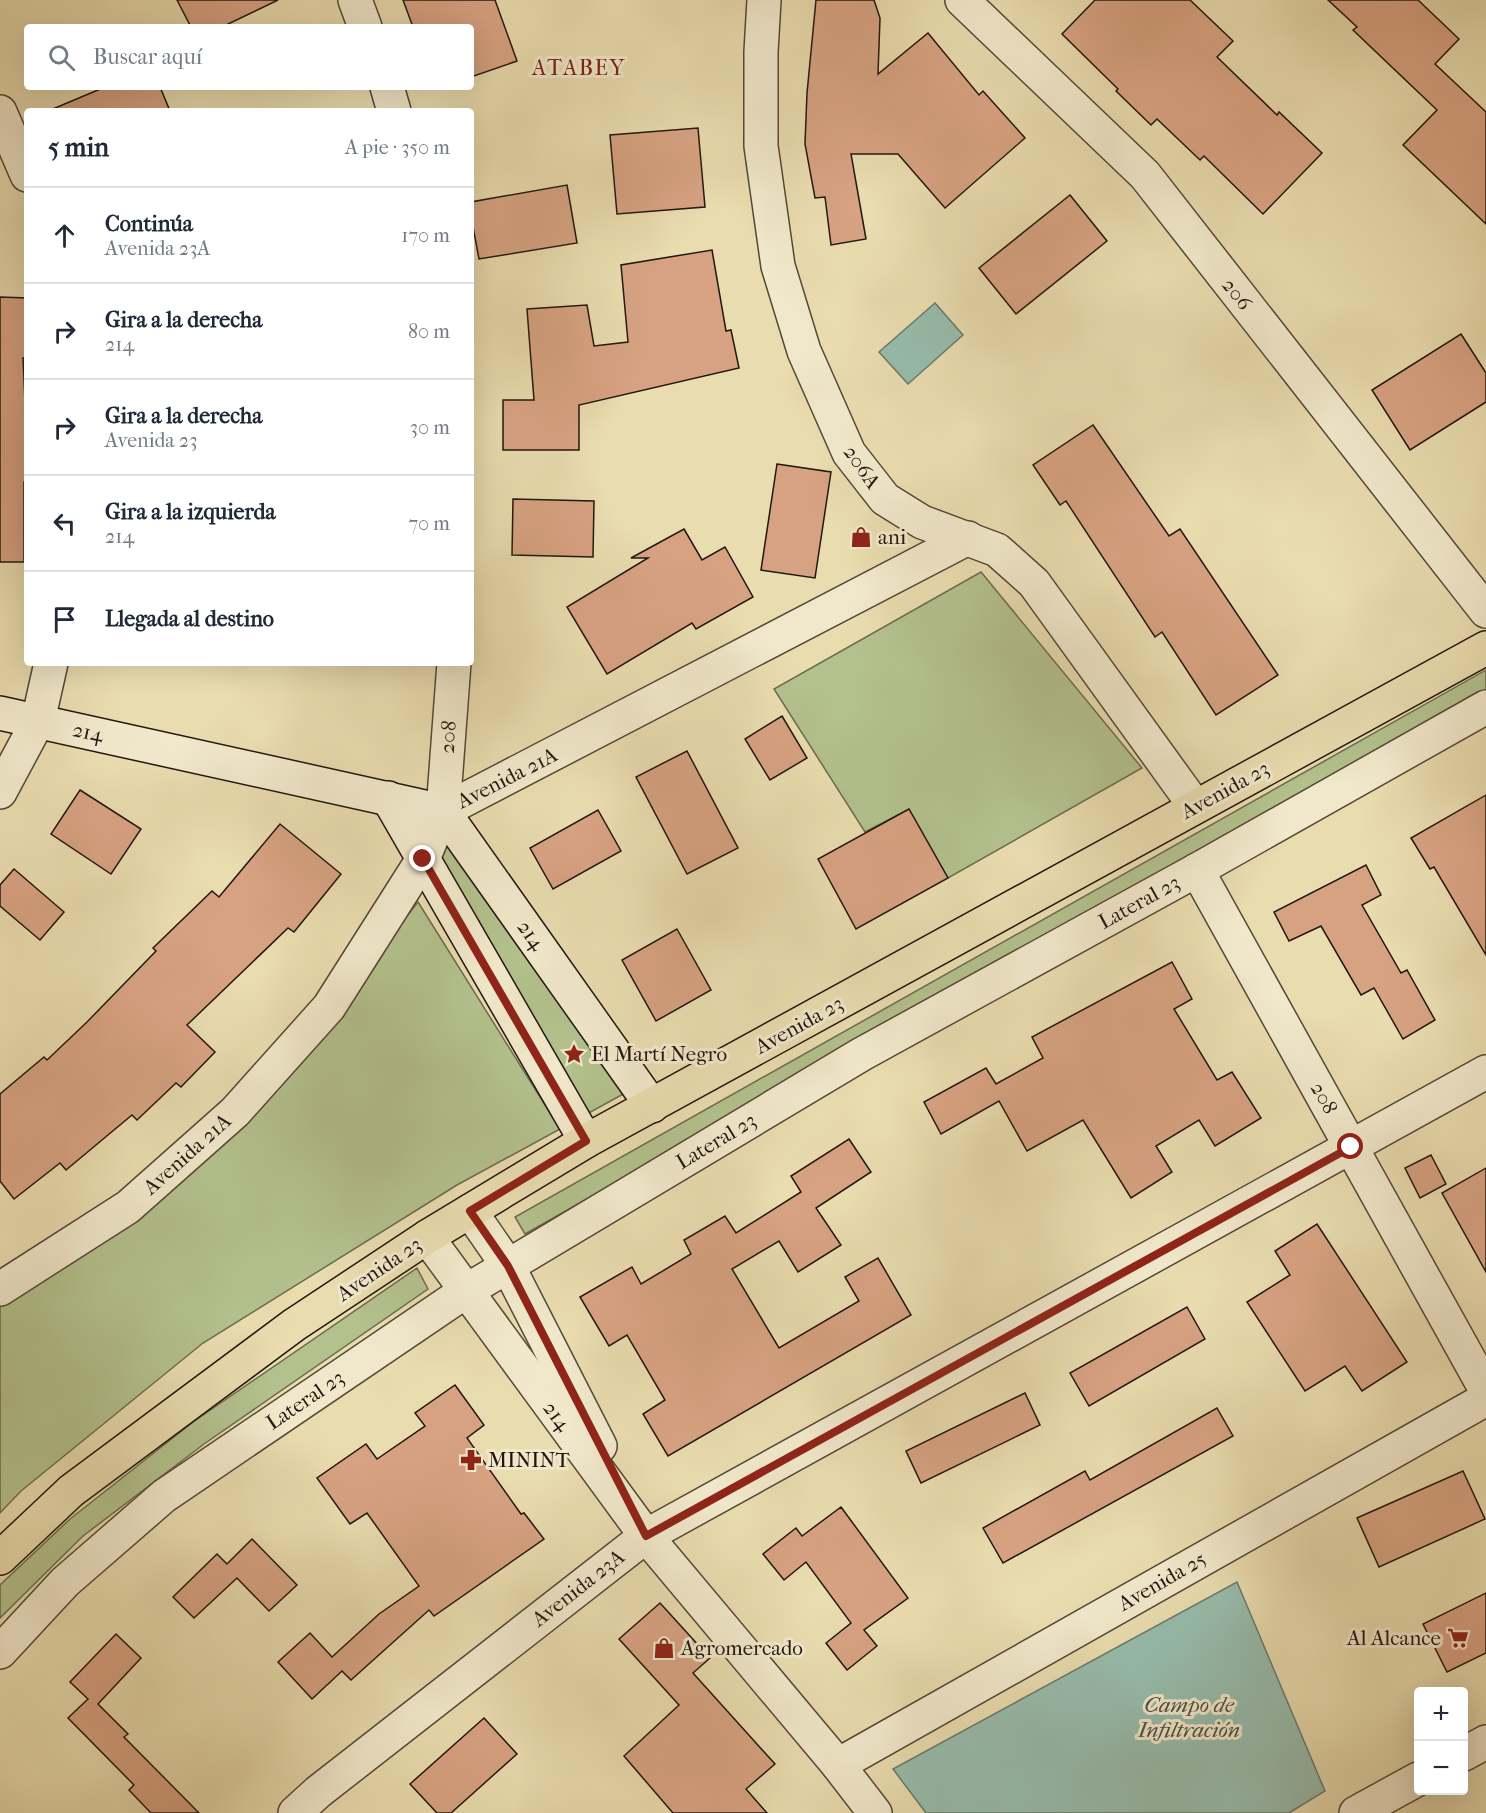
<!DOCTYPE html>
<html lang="es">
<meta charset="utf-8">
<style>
body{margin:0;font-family:"IM FELL French Canon",serif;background:#f6f6f7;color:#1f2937}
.controls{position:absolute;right:18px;bottom:18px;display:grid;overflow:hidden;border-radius:6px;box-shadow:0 6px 24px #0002}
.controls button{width:54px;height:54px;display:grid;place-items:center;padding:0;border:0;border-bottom:2px solid #e0e1e3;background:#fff;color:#1f2937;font:30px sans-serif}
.stop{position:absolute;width:18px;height:18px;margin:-14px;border:4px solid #8f2418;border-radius:50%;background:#fff}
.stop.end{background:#8f2418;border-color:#fff;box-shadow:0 2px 6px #0008}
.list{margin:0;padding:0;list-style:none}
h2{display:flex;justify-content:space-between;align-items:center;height:78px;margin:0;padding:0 24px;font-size:26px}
h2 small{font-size:20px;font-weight:400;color:#747a83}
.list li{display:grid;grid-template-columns:39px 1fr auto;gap:18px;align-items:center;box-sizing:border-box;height:96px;padding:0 24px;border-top:2px solid #e0e1e3}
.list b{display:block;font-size:22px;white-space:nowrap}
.list p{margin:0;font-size:20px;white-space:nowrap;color:#747a83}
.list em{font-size:20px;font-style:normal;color:#747a83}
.icon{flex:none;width:33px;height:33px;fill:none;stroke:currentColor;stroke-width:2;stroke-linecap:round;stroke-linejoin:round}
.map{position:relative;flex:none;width:1486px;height:1813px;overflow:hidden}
.search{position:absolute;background:#fff;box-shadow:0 6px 24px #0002;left:24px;top:24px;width:450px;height:66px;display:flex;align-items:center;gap:15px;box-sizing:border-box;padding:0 21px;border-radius:6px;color:#747a83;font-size:22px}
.panel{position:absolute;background:#fff;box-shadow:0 6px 24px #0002;left:24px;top:108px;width:450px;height:558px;border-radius:6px}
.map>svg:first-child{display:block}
.green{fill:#b3c18d;stroke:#6a6c4e;stroke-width:1.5}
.water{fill:#97bcac;stroke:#687a6d;stroke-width:1.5}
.building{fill:#d7a282;stroke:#22160f;stroke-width:1.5}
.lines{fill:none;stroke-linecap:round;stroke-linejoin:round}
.street-casing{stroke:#544837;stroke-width:36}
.secondary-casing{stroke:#22160f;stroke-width:36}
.primary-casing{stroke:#22160f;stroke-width:36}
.street{stroke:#f1e8cb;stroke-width:33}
.secondary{stroke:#f1e8cb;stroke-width:33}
.primary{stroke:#e9dcaf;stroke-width:33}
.route{stroke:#8f2418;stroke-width:8}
.labels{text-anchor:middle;stroke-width:6;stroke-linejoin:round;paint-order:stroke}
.street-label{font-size:21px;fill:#22160f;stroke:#f1e8cb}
.poi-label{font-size:21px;fill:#22160f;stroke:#f1e8cb;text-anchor:start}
.neighbourhood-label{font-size:22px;letter-spacing:1.5px;fill:#7a1f14;stroke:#f1e8cb}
.water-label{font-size:22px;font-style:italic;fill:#4b5046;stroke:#f1e8cb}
</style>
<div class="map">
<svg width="1486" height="1813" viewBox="0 0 1486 1813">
<rect width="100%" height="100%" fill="#e9dcaf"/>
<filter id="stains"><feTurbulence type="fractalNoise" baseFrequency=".00333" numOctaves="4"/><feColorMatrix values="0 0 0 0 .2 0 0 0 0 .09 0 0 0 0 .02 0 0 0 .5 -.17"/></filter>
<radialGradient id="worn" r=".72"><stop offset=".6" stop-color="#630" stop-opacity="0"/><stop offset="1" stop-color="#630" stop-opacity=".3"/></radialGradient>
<g class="green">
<polygon points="981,572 1142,768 948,878 909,809 865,832 774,689"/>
<polygon points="1486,670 1486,692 525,1234 515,1217"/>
<polygon points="449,834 627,1092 587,1114 436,856"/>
<polygon points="418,902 560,1129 457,1185 203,1343 21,1491 0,1513 0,1305 247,1119"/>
<polygon points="417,1268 428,1289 204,1444 83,1536 0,1618 0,1585 70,1519 193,1422"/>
</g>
<g class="water">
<polygon points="935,303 963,335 908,384 879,352"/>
<polygon points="1237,1582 1325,1791 1289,1813 926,1813 893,1769"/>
</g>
<g class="building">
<polygon points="177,0 278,0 222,27 191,27"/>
<polygon points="403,0 495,0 517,61 471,77 471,27 413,27"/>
<polygon points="816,0 874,0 880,18 878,74 928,33 979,95 983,91 1025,138 945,208 898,154 851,154 866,239 831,245 825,197 815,198 805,144 807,93"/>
<polygon points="1095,0 1190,0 1233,41 1217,57 1277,115 1279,112 1322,153 1263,214 1204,156 1200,160 1157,119 1151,125 1116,91 1118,89 1062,34"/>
<polygon points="1328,0 1418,0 1459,39 1435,64 1486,112 1486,224 1403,145 1437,110 1353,30 1357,27"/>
<polygon points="105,87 160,87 170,111 48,111"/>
<polygon points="698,128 705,207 617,214 610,135"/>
<polygon points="567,185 577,243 479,259 471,216 471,202"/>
<polygon points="1070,195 1107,241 1016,314 979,268"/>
<polygon points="712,250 726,331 731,330 739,368 579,405 579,450 503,450 503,400 534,400 527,309 587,305 594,346 628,342 621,265"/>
<polygon points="0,297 27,298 27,358 23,358 27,445 27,482 24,482 24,562 0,562"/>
<polygon points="1461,334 1486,373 1486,402 1410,450 1372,390"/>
<polygon points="1093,425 1169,536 1180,529 1278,675 1216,715 1162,632 1155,637 1066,501 1060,505 1033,465"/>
<polygon points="777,464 831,472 815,578 761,570"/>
<polygon points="513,499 594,501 593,557 512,555"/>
<polygon points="684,529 702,560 725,547 753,597 696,629 692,623 607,674 567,607 648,558 631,558"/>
<polygon points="782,716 807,758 770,780 745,739"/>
<polygon points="687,751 738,848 687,874 636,777"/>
<polygon points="80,790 141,829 111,874 51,834"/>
<polygon points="1486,795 1486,955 1434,867 1430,869 1411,838"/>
<polygon points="909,809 948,878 856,929 818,859"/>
<polygon points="598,810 621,851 553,889 530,848"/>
<polygon points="280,824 341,874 294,932 288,928 187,1025 215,1052 181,1087 176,1083 137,1120 132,1115 66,1170 60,1163 14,1199 0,1181 0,1094 44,1057 47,1060 87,1022 156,951 153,948 212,891 219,897"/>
<polygon points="1366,865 1381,895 1362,905 1401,973 1407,970 1435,1020 1403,1039 1374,988 1361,995 1321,926 1289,941 1274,912"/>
<polygon points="14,869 64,912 40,940 0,906 0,885"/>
<polygon points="677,929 711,990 656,1021 622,960"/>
<polygon points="1172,962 1192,999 1174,1009 1217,1080 1232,1072 1261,1118 1215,1146 1199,1120 1156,1146 1172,1172 1131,1198 1083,1120 1027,1151 999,1101 941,1134 924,1102 986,1068 996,1084 1043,1058 1032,1037"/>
<polygon points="849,1139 871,1172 816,1208 841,1245 798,1272 779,1241 732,1269 779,1348 859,1301 845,1277 878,1258 911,1315 668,1456 643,1414 665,1400 627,1335 609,1346 580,1297 632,1267 641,1284 691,1254 684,1240 725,1216 736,1233 801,1192 791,1176"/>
<polygon points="1431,1155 1446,1184 1420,1198 1405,1168"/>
<polygon points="1486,1168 1486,1272 1442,1193"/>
<polygon points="1317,1224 1407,1362 1362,1391 1345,1366 1305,1391 1247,1302 1290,1275 1275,1251"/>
<polygon points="1187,1307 1205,1339 1089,1406 1070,1373"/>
<polygon points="455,1385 484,1425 467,1438 521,1514 524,1513 544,1539 434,1616 429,1610 351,1680 342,1671 312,1699 278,1662 310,1633 332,1657 379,1614 419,1586 367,1513 350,1524 317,1478 366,1444 377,1459 425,1426 415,1413"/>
<polygon points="1025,1393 1040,1425 921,1483 906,1451"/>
<polygon points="1217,1408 1233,1436 1003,1563 983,1528 1085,1471 1090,1480"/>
<polygon points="1463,1471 1485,1519 1379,1567 1357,1518"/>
<polygon points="841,1507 908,1598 864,1630 877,1646 847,1670 826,1643 851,1623 806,1562 784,1580 763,1554 796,1528 802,1536"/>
<polygon points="252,1539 297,1585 269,1611 237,1578 194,1618 173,1597 217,1554 227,1564"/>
<polygon points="1486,1593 1486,1653 1447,1672 1423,1624"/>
<polygon points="660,1603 710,1658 693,1673 775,1764 746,1789 767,1813 673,1813 624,1756 679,1705 619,1639"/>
<polygon points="116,1634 141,1658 98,1704 128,1734 124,1737 199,1813 151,1813 129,1790 134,1785 68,1718 88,1699 70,1682"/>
<polygon points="484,1718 517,1754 451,1813 437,1813 410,1784"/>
</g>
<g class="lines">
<defs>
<g id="street">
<polyline points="355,0 365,27"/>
<polyline points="764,0 761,52 761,146 778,266 804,351 849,453 885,499 922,522 997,550 1034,583 1195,806"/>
<polyline points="962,0 1145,175 1486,611"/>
<polyline points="387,87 394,111"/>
<polyline points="0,112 27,175"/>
<polyline points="0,792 38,721 51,663"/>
<polyline points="443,811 968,538"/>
<polyline points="1197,870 1486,1390"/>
<polyline points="470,1211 508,1266 600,1446"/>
<polyline points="427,1237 646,1536 838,1765 875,1813"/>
<polyline points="0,1289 128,1207 235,1112 329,1007 423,859 443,811 454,663"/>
<polyline points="0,1652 65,1582 164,1496 466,1291 862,1054 1197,870 1486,707"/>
<polyline points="1464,1754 1486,1742"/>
<polyline points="838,1765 1486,1399"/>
<polyline points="295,1813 318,1792 646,1536 1486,1072"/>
<polyline points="1356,1813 1418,1779"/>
</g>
<g id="secondary">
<polyline points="0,713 443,811 652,1106"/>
<polyline points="388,798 586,1141"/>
</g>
<polyline id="primary" points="0,1558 71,1491 294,1325 427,1237 586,1141 1486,648"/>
</defs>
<use href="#street" class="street-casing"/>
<use href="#secondary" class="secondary-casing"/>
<use href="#primary" class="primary-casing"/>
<use href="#street" class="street"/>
<use href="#secondary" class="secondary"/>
<use href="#primary" class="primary"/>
</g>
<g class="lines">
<polyline class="route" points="423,859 586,1141 470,1211 508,1266 646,1536 1351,1147"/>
</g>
<defs>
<symbol id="shop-bare" viewBox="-9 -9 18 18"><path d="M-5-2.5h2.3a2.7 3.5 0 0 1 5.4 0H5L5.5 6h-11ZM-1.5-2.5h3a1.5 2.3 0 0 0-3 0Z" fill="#8f2418" stroke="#f1e8cb" stroke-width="2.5" paint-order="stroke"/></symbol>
<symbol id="sight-bare" viewBox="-9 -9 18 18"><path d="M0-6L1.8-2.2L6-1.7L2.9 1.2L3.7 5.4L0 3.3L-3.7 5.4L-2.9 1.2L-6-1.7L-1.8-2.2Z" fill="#8f2418" stroke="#f1e8cb" stroke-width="2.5" paint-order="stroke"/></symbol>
<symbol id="pharmacy-bare" viewBox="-9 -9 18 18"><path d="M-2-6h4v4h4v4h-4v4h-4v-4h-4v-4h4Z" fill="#8f2418" stroke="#f1e8cb" stroke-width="2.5" paint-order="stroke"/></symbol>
<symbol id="supermarket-bare" viewBox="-9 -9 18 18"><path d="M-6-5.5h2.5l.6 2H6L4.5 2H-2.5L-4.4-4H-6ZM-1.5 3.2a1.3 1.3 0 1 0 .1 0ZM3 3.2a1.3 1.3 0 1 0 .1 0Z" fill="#8f2418" stroke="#f1e8cb" stroke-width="2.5" paint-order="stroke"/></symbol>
</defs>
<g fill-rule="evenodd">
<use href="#shop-bare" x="846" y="522" width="30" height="30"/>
<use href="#sight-bare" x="559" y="1039" width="30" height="30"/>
<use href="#pharmacy-bare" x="456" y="1445" width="30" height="30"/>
<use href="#supermarket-bare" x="1443" y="1623" width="30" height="30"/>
<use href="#shop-bare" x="649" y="1633" width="30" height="30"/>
</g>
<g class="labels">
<g class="street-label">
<text transform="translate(1237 294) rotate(52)" y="7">206</text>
<text transform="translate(862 467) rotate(55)" y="7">206A</text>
<text transform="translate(88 732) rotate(12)" y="7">214</text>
<text transform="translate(448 737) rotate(-86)" y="7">208</text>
<text transform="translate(507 778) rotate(-27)" y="7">Avenida 21A</text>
<text transform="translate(1225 790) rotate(-29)" y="7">Avenida 23</text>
<text transform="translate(1139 902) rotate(-29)" y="7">Lateral 23</text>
<text transform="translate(531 935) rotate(55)" y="7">214</text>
<text transform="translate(799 1025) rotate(-29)" y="7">Avenida 23</text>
<text transform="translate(1324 1098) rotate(61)" y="7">208</text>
<text transform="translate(716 1141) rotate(-31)" y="7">Lateral 23</text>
<text transform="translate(187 1154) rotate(-42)" y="7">Avenida 21A</text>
<text transform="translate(379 1269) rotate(-34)" y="7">Avenida 23</text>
<text transform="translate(305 1400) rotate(-34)" y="7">Lateral 23</text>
<text transform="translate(557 1416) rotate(54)" y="7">214</text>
<text transform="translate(1162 1581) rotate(-30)" y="7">Avenida 25</text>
<text transform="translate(578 1588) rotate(-38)" y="7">Avenida 23A</text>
</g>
<g class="poi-label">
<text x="878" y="544">ani</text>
<text x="591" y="1061">El Martí Negro</text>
<text x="488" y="1467">MININT</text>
<text x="1441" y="1645" text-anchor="end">Al Alcance</text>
<text x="681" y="1655">Agromercado</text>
</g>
<g class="neighbourhood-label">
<text x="579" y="75">ATABEY</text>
</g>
<g class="water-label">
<text x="1189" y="1712">Campo de<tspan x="1189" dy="25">Infiltración</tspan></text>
</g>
</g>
<rect width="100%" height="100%" filter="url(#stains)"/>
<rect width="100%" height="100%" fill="url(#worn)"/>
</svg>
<div class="controls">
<button>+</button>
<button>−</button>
</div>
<div class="stop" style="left:1351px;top:1147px"></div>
<div class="stop end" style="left:423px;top:859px"></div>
<div class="search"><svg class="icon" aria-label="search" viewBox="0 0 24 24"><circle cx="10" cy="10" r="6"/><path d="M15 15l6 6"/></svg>Buscar aquí</div>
<section class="panel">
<h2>5 min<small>A pie · 350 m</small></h2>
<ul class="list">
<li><svg class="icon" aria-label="ahead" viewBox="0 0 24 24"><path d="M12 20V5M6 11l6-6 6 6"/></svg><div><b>Continúa</b><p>Avenida 23A</p></div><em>170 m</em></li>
<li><svg class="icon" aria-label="right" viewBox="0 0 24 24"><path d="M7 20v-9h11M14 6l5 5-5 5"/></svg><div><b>Gira a la derecha</b><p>214</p></div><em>80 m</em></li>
<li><svg class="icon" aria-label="right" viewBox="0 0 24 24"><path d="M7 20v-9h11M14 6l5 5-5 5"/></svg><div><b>Gira a la derecha</b><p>Avenida 23</p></div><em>30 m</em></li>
<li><svg class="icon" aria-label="left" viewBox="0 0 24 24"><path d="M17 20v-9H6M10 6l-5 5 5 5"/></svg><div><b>Gira a la izquierda</b><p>214</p></div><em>70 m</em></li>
<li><svg class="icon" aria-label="arrive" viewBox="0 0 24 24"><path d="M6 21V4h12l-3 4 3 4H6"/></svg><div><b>Llegada al destino</b></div></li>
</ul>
</section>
</div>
